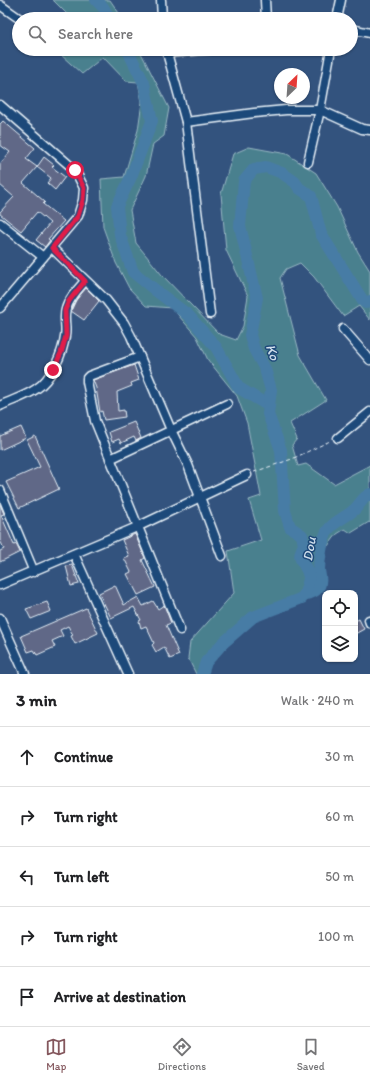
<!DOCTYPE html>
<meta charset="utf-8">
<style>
body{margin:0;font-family:Itim,sans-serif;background:#f2f2f2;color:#202124}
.controls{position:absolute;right:12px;bottom:12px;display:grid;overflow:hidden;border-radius:8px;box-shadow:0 1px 3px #0004}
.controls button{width:36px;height:36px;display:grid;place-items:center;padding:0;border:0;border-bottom:1px solid #e0e0e0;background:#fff;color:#202124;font:20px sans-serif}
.compass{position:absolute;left:274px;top:68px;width:36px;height:36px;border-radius:50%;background:#fff;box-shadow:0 1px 3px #0004;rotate:25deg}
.stop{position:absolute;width:12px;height:12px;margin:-9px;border:3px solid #e11d48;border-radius:50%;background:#fff}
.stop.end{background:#e11d48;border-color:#fff;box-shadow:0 1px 4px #0008}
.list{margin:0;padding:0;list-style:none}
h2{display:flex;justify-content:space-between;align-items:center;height:52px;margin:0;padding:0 16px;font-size:17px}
h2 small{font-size:13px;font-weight:400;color:#757577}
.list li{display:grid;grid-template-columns:26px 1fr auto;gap:12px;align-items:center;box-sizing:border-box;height:60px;padding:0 16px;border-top:1px solid #e0e0e0}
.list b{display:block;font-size:15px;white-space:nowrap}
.list em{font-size:13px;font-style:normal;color:#757577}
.icon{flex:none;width:22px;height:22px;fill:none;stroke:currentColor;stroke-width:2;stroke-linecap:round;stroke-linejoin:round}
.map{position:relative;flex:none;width:370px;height:674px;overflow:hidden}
.search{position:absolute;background:#fff;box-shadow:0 1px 3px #0004;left:12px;right:12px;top:12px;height:44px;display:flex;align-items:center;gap:10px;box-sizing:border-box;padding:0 14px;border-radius:22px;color:#757577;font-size:15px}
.sheet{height:352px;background:#fff}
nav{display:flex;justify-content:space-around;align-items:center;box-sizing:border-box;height:56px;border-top:1px solid #e0e0e0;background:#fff;font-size:11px;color:#757577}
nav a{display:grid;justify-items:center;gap:2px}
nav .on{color:#84575d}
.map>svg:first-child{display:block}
.green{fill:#4a808e;stroke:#99b8c3}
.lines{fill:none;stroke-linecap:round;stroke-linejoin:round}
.river{stroke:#477ba5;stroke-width:12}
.building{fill:#616887;stroke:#e8f1f8}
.minor-casing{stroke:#e8f1f8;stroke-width:11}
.path{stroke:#e8f1f8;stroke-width:1;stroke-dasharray:4 3;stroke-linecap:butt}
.minor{stroke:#1f4a7a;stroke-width:8}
.route{stroke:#e11d48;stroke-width:5}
.labels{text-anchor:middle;stroke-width:3;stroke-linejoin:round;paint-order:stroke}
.water-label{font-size:14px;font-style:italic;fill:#d0dfec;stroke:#1f4a7a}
</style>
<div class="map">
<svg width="370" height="674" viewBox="0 0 370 674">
<rect width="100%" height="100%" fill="#33537e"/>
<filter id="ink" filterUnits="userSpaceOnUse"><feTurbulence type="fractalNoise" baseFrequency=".025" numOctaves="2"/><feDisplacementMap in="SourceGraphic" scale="8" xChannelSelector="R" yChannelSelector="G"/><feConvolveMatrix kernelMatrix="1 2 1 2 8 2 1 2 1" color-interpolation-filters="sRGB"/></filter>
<g filter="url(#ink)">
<g class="green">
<polygon points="53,0 110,0 123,19 72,19"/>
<polygon points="66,49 139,49 169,108 164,136 153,144 146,176 130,210 136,243 162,275 219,334 236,340 243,326 248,296 226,250 221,194 233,154 249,147 287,154 316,173 337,207 358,252 370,271 370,320 359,306 343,316 314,277 300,263 286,269 280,278 300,355 326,400 290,423 297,439 292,445 298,466 306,464 334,484 370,465 370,523 369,522 351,533 345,529 337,534 321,555 319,569 321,581 317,589 302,598 253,617 222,644 206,662 202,674 196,674 188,658 190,642 234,593 228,551 261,540 249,500 261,496 247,423 237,396 208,360 197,337 172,308 146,306 129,288 116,263 103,227 101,179 124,177 138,130 142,102 138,82 126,81 103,57 82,74 60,54"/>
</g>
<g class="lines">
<g class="river">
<polyline points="96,0 103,7 110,19"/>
<polyline points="127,49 144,83 152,121 131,177 117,206 120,235 133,272 159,293 188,315 216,347 239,388 269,406"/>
<path d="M304,595C309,594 315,592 318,588C322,582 320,577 319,570C319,560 322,538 328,530C334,521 347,517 355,509C360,504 363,497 370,494"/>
<path d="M202,674L206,662L222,644L253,617L302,598C305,595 305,593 306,590C307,586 309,581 309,577C307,562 294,562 304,545L302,535L290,527L285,511L281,450L268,414L271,390L265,369L254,349L250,335L257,298L240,226L244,181L254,169L266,167L282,173L295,182L299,188L311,196L321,234L363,301L366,303L370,301"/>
</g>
</g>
<g class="building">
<polygon points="3,121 35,148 26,159 37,167 23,183 45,202 43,204 64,221 48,239 50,240 45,247 36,240 50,223 37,212 21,231 0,214 0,212 14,197 0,185 0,164 10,152 0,145 0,124"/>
<polygon points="44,157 54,165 52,167 65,177 55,190 47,183 51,178 37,167"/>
<polygon points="86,288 99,301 84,320 71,311 76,300"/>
<polygon points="134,365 139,380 131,383 132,386 117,392 118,411 124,410 125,417 104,420 102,411 100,412 96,388 93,380"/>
<polygon points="134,422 141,438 136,441 134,437 121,443 119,439 112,442 109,432"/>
<polygon points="21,427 26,438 0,450 0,436"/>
<polygon points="35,436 59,489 19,508 6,482 40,467 27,440"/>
<polygon points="0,504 4,514 1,515 14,545 16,544 20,552 0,562 0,551 4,549 0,540"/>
<polygon points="135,534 145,558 142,560 155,587 138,595 127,574 131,572 124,558 129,556 122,540"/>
<polygon points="72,565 79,584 71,586 66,566"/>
<polygon points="115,585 124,605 138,597 143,606 153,601 158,609 164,605 171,623 166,625 179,655 170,659 164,647 156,652 152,645 154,643 146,626 141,628 139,621 141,620 134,607 111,618 99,593"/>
<polygon points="47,602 51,611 31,619 26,609"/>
<polygon points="86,608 98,633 75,644 71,636 73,635 68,626 60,630 63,636 52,641 55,647 37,655 34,650 28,652 21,636"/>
<polygon points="359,619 364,629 355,634 355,621"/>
</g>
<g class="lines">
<defs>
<g id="minor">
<polyline points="161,0 162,19"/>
<polyline points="265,0 266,19"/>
<polyline points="0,5 20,19"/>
<polyline points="337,19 341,0"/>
<polyline points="351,29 370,33"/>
<polyline points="166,49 186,122 210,314"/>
<polyline points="167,53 218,49"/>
<polyline points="0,105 75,170 84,188 83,200 78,216 0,308"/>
<polyline points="186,122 254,113 286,110 320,110 362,129 370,130"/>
<polyline points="308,162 320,110 331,49"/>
<polyline points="0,223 43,257"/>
<polyline points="52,248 106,300 124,323 131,336 171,430 188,465 222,556"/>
<polyline points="343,329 370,360"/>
<polyline points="140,357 89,376 87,378 87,382 95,421 180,630"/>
<path d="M0,406C12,400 26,396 36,389C51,380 63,353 65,336C67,328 63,317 66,309C69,298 78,289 85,281"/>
<polyline points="338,438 370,412"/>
<polyline points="110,459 227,404"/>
<polyline points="0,490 34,572"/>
<polyline points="74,554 128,674"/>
<polyline points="0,585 137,527 247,475"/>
<polyline points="0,618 25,674"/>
<polyline points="369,620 370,623"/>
</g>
</defs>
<use href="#minor" class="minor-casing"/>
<polyline class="path" points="254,472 292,459 330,441"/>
<use href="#minor" class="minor"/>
</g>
</g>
<g class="lines" filter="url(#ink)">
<polyline class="route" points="53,370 61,353 66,336 65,310 69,301 85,281 52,248 78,216 83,200 84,188 75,170"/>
</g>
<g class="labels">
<g class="water-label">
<text transform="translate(273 352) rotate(70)" y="5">Ko</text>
<text transform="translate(309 549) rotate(-81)" y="5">Dou</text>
</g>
</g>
</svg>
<div class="controls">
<button><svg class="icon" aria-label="locate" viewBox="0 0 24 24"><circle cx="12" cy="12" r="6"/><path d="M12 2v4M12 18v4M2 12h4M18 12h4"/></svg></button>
<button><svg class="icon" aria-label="layers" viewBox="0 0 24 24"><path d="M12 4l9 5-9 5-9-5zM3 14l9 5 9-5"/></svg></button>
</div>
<svg class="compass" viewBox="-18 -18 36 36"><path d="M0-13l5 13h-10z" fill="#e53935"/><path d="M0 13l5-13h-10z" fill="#757577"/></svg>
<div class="stop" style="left:75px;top:170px"></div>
<div class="stop end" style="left:53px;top:370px"></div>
<div class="search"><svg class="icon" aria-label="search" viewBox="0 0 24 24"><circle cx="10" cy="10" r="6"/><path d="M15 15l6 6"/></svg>Search here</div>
</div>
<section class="sheet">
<h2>3 min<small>Walk · 240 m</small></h2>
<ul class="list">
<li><svg class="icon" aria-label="ahead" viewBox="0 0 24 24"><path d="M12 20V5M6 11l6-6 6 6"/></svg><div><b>Continue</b></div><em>30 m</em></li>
<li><svg class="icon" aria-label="right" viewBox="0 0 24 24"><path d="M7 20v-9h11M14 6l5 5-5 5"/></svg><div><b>Turn right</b></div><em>60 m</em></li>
<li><svg class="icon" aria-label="left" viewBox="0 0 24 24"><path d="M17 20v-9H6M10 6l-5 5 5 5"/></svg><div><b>Turn left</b></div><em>50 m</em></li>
<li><svg class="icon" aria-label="right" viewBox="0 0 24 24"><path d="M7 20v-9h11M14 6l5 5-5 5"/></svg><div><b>Turn right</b></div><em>100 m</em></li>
<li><svg class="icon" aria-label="arrive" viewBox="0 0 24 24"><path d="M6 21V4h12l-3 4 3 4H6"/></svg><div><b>Arrive at destination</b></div></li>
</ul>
</section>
<nav>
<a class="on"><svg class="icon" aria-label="map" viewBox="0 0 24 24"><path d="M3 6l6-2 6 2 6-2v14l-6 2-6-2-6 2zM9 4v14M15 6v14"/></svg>Map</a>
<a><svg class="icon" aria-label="directions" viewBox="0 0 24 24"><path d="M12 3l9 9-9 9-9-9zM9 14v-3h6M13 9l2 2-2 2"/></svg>Directions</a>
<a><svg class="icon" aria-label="saved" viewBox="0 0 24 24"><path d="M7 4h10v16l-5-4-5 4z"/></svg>Saved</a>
</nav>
